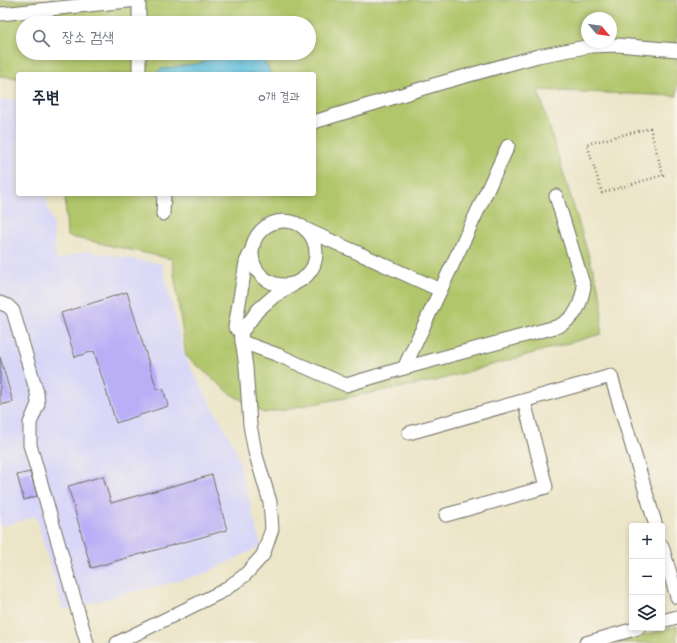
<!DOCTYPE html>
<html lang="ko">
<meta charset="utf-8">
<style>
body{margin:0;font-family:"Gochi Hand","Poor Story",sans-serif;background:#f2f2f3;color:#1f2937}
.controls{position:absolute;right:12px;bottom:12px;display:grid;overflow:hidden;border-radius:4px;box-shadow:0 2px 6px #0003}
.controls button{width:36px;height:36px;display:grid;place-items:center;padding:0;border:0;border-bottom:1px solid #e0e1e3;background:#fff;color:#1f2937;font:20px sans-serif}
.compass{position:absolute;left:581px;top:12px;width:36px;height:36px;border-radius:50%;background:#fff;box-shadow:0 2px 6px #0003;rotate:119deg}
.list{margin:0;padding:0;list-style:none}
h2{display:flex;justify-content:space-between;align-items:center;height:52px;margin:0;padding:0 16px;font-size:17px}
h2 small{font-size:13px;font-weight:400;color:#747a83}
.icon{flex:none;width:22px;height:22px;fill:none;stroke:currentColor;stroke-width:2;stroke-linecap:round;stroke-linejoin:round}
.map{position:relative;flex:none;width:677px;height:643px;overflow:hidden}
.search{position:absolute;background:#fff;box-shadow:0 2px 6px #0003;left:16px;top:16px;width:300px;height:44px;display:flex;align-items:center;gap:10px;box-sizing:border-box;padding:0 14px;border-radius:22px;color:#747a83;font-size:15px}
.panel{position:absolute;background:#fff;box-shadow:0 2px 6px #0003;left:16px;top:72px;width:300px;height:124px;border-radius:4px}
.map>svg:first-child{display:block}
.built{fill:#d8d7f8}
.green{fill:#b1c66a;stroke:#6e784a;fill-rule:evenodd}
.water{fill:#60c1de;stroke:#467684}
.building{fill:#baaff7}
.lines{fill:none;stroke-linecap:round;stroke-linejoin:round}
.minor-casing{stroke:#6f6c62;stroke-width:15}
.path{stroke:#6f6c62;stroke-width:2.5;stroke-dasharray:1 3;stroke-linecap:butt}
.minor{stroke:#fff;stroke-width:13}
</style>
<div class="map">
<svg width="677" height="643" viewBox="0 0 677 643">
<rect width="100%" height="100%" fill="#f7f3e8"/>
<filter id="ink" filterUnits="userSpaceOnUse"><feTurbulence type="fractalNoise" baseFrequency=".025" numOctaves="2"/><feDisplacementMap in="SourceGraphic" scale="8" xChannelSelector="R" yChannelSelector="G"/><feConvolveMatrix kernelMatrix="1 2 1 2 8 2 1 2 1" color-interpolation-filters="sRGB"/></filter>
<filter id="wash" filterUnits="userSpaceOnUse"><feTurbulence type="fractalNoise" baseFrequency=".012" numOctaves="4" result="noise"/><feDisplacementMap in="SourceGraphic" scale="16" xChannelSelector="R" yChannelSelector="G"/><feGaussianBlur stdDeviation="0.9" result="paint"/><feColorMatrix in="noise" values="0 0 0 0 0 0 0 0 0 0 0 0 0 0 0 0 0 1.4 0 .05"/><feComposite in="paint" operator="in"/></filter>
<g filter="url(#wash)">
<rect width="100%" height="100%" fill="#ece5c8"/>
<polygon class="built" points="0,100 18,100 18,194 46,194 47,205 53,224 56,260 87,251 162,264 185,358 235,447 261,546 204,574 63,610 36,516 0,527"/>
<g class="green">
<path d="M0,0H677V96L538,90L602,299L601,334L435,381L264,413L231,394L186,356L172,259L67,236L65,194H314V74H18V78L0,76ZM587,18H611V42H587ZM23,23H309V53H23Z"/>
<polygon points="677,626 677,643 615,643"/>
</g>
<path class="water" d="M223,53C247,53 260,48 271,74H156L158,71L162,69L201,63Z"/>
<g id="blocks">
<g class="building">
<polygon points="127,292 157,390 163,388 168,406 116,423 94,351 75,357 61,313"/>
<polygon points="0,357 13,402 0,405"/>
<polygon points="30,472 37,496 24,500 17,475"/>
<polygon points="212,475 227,530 91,568 68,486 103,476 111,503"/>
</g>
</g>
</g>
<g filter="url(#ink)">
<use href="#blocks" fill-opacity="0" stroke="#6f6c62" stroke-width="1"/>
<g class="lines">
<defs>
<g id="minor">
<polyline points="0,14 138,0"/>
<polyline points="139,23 139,0"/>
<polyline points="139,74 139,53"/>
<polyline points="314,122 437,84 538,56 591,46 617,45 677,50"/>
<polyline points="163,214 164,194"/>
<circle cx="284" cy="253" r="32"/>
<polyline points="305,229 440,290"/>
<polyline points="0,303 8,306 13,311 37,393 38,404 30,423 30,445 87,643"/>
<polyline points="241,333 258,310 274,296 293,285"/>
<polyline points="242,342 278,355 346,385 404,368 508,146"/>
<path d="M404,368L559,326C577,316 580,306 584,287L556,196"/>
<polyline points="409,433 611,376 656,526"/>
<polyline points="446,515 546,487 524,401"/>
<polyline points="662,546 677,597"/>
<polyline points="662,621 677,617"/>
<polyline points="117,643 223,591 245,575 263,555 272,529 270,502 255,452 250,425 246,367 241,333 235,327 246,262 253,247"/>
<polyline points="586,643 638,628"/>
</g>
</defs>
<use href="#minor" class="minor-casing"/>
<polygon class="path" points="650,128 663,175 602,193 587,144"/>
<use href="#minor" class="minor"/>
</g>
</g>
</svg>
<div class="controls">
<button>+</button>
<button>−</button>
<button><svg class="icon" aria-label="layers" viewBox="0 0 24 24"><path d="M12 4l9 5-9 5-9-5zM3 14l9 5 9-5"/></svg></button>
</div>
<svg class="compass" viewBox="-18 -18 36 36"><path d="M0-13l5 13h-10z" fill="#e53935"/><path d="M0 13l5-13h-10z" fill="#747a83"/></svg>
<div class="search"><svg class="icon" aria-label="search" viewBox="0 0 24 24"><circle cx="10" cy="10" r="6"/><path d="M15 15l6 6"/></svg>장소 검색</div>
<section class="panel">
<h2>주변<small>0개 결과</small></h2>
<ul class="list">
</ul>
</section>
</div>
